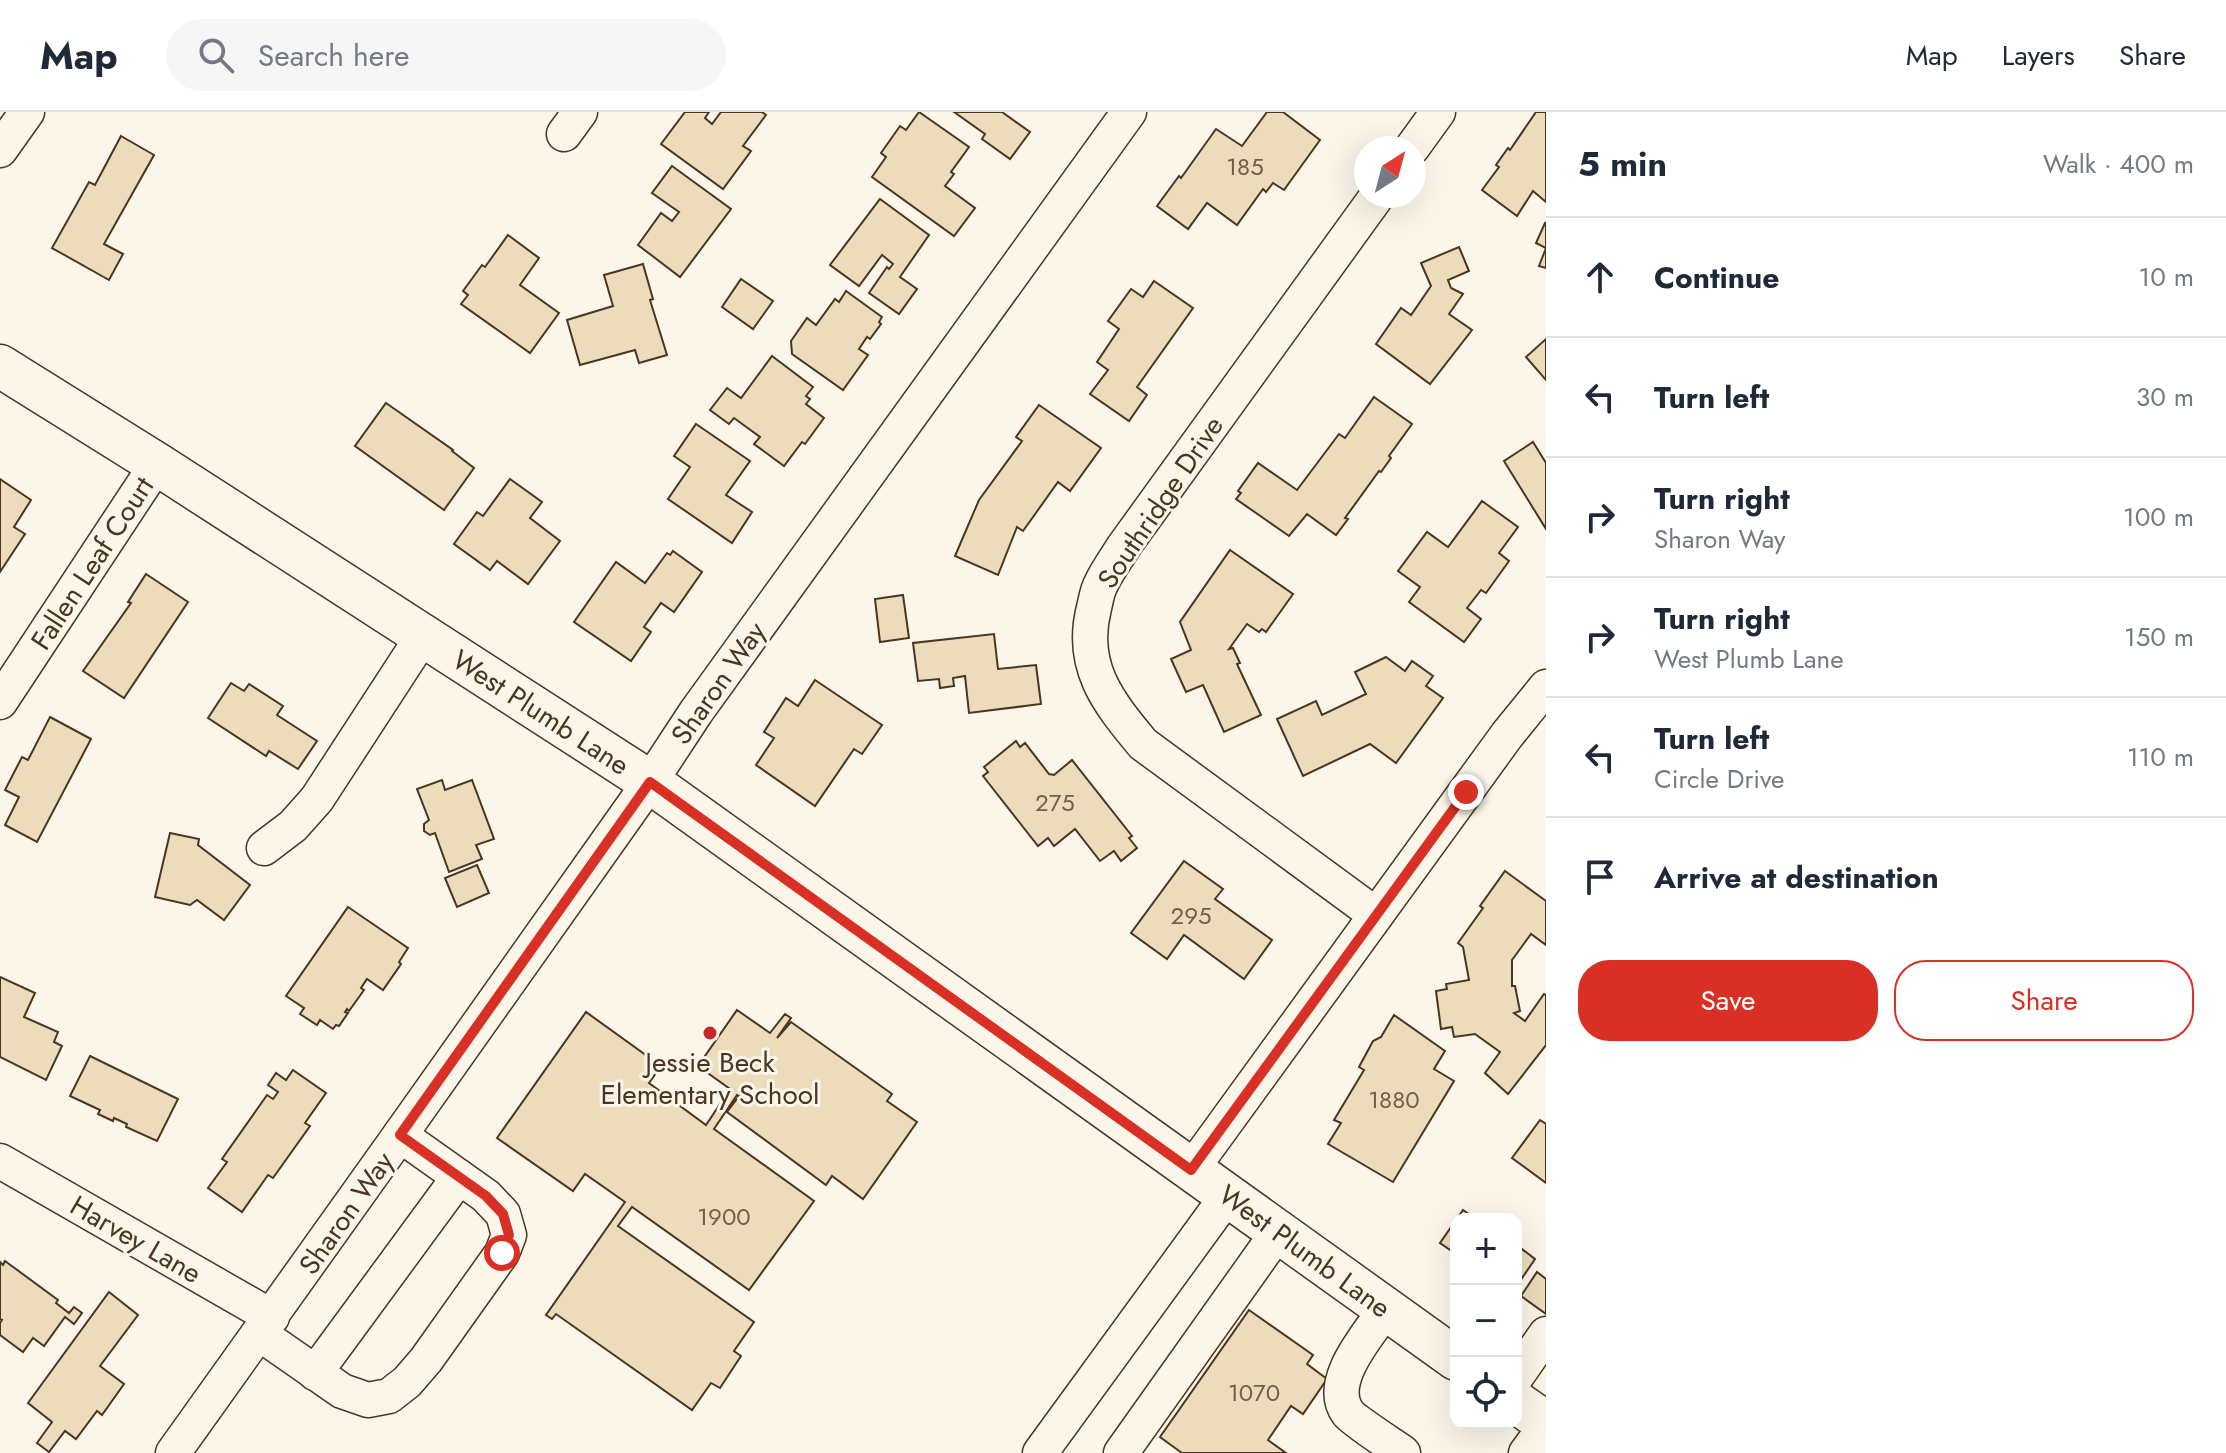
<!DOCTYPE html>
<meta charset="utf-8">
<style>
body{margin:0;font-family:Jost,sans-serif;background:#f6f6f7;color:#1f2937}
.controls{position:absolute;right:24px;bottom:24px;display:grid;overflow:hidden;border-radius:16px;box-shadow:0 8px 32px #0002}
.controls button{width:72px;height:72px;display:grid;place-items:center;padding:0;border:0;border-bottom:2px solid #e0e1e3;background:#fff;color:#1f2937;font:40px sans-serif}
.compass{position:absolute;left:1354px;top:24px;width:72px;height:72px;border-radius:50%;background:#fff;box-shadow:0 8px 32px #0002;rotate:36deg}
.stop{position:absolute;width:24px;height:24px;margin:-18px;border:6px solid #d93025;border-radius:50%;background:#fff}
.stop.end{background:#d93025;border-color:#fff;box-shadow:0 2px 8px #0008}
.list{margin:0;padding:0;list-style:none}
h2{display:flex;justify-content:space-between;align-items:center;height:104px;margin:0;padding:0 32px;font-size:34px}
h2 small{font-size:26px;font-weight:400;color:#747a83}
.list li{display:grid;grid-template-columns:52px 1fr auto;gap:24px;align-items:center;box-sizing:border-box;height:120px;padding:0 32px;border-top:2px solid #e0e1e3}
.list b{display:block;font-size:30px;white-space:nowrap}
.list p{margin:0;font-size:26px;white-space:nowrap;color:#747a83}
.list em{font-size:26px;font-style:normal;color:#747a83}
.actions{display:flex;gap:16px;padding:24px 32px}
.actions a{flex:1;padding:18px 0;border:2px solid #d93025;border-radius:32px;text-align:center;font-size:28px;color:#d93025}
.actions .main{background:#d93025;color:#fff}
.icon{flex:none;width:44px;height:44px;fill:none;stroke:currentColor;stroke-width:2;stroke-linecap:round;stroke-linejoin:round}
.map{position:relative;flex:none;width:1546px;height:1341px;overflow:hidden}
header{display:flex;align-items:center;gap:48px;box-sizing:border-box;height:112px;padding:0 40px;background:#fff;border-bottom:2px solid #e0e1e3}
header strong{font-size:38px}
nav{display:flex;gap:44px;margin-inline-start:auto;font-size:28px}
.search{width:560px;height:72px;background:#f6f6f7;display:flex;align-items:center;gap:20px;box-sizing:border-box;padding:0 28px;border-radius:44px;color:#747a83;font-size:30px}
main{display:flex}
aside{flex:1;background:#fff}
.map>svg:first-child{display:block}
.building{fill:#ecdcbc;stroke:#4a3520;stroke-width:2}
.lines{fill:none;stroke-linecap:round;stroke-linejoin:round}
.minor-casing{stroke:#4a3520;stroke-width:37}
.major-casing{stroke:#4a3520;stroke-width:45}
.minor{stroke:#fbf6e9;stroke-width:34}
.major{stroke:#fbf6e9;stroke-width:42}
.route{stroke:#d93025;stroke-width:10}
.poi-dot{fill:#c62828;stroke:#fbf6e9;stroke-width:3}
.labels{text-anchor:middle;stroke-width:6;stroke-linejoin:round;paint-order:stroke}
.number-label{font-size:24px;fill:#725f47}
.street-label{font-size:28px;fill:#4a3520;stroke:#fbf6e9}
.poi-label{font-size:28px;fill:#4a3520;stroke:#fbf6e9}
</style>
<header>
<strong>Map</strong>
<div class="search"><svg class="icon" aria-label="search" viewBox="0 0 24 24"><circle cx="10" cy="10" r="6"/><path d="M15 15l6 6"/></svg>Search here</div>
<nav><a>Map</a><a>Layers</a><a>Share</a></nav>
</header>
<main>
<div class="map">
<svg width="1546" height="1341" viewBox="0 0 1546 1341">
<rect width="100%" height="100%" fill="#fbf6e9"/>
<g class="building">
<polygon points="685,0 709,0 705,6 712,12 721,0 762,0 766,3 743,34 751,39 723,77 661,32"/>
<polygon points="919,0 969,35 951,60 954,62 945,74 975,96 954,124 872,65 886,45 881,41 900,14 906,18"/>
<polygon points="954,0 1002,0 1030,20 1010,47 982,27 985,22"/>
<polygon points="1267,0 1283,0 1320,28 1284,78 1273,71 1266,80 1263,77 1237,113 1207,91 1188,117 1157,94 1179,64 1181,66 1216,17 1242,34"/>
<polygon points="1536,0 1546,0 1546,90 1533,79 1517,104 1482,78 1499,55 1496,53 1508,36 1510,38"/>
<polygon points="121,24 154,43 104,132 123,142 109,168 52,136 89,70 95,73"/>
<polygon points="672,54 731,97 680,165 638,133 661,101 672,109 679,100 652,81"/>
<polygon points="880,87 929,123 900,165 917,177 899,202 869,181 887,155 889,157 893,152 882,143 859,174 830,153"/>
<polygon points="1545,111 1546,112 1546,156 1539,154 1546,136 1536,131"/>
<polygon points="508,123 539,146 520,173 559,201 530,241 461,192 468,183 463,179 482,153 485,155"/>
<polygon points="1459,135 1469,159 1448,168 1451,176 1463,182 1449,202 1472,218 1430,272 1376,232 1401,196 1411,203 1431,174 1421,151"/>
<polygon points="643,152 653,187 650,188 667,243 639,251 635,238 580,253 567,208 613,194 604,163"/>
<polygon points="741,167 773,189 753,217 722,195"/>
<polygon points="1154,169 1193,196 1137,275 1147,283 1129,309 1090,282 1108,258 1097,250 1119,217 1108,209 1131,177 1143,185"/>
<polygon points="846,179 882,205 879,210 881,212 870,227 867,225 859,237 868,243 843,278 792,242 791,229 807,206 816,213 835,187 839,190"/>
<polygon points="1546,227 1546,268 1526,245"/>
<polygon points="772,244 813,275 806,284 810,287 806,292 824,306 805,332 802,330 784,354 754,332 760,325 734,306 729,312 710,298 727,276 741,286"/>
<polygon points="1374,285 1412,312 1389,344 1391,346 1381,360 1379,359 1345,406 1348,407 1336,423 1307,402 1289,424 1236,387 1241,381 1238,379 1258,351 1297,378 1339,322 1345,326"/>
<polygon points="386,291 453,338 452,339 474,356 444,398 355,334"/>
<polygon points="1039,293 1101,336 1070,379 1058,370 1023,419 1017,415 998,463 955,444 979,388 1022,329 1016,325"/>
<polygon points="696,312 750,349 726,383 752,400 732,431 668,387 690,355 674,344"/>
<polygon points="1533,330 1546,351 1546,417 1504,349"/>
<polygon points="0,367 31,388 14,415 25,422 0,460"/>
<polygon points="510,367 542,390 530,406 560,429 528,472 497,449 490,458 454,432 477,400 483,404"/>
<polygon points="1482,389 1518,415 1499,441 1509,449 1486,481 1481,478 1467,496 1481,507 1464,530 1409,490 1420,475 1398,459 1427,420 1448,435"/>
<polygon points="1230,438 1293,482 1266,520 1262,517 1259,520 1247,512 1229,537 1233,536 1240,551 1237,552 1261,603 1224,620 1203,573 1186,580 1171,547 1191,538 1180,510"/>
<polygon points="673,439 702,460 674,500 661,491 644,515 651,520 631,549 574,510 616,450 645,471 667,441 670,443"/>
<polygon points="146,462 188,490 124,586 83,559 131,491 128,490"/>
<polygon points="903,483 909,526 880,530 875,487"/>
<polygon points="994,522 998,557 1036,553 1041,592 969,601 965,564 953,566 954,574 940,576 939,567 918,569 913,531"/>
<polygon points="1386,545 1405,559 1412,549 1433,564 1426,574 1443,586 1396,651 1370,632 1303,664 1277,607 1316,589 1322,603 1366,582 1355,560"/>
<polygon points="815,568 882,613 862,642 854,637 815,694 756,653 774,626 764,620 786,586 798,594"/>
<polygon points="231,571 244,579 249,572 283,594 277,603 317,629 298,657 269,639 266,644 208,606"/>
<polygon points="50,605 91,627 37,730 5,713 19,685 5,678 22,645 28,648"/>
<polygon points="1016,629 1020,635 1025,631 1049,662 1054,663 1072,648 1132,724 1129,726 1137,736 1121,749 1114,739 1100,749 1075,717 1054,734 1048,726 1038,734 983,664 988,660 984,655"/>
<polygon points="442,668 445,678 472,668 494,727 476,733 482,747 449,760 435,721 430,723 424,719 424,712 429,708 417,677"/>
<polygon points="170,721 199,727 198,733 250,773 224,808 197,788 190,793 155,785"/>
<polygon points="1184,749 1223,777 1215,787 1272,828 1244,867 1184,823 1167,847 1131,821"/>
<polygon points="477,753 489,781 457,795 445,766"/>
<polygon points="1505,759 1546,789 1546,833 1531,822 1512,848 1512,874 1515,874 1520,899 1514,901 1525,909 1544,882 1546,883 1546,933 1508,982 1485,961 1500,940 1475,922 1454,925 1452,915 1441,917 1436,879 1447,877 1446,872 1469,868 1463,835 1458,831 1483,796 1480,794"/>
<polygon points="348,795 408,836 399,850 401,852 383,878 367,867 361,876 364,878 349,899 347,897 345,900 348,901 339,914 336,913 333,917 320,908 317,913 300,902 304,896 286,884"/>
<polygon points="0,865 35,881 24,905 58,920 54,930 62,934 46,968 0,945"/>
<polygon points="737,898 770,921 785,902 791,906 777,926 791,910 892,982 887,989 917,1010 863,1087 832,1064 826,1073 727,1000 739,984 737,983 714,1017 814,1089 749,1178 632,1095 618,1114 754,1210 734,1239 741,1244 720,1276 711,1271 692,1298 556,1202 552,1207 546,1203 625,1090 585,1062 573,1079 497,1026 586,900 661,954 649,971 706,1013 730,977 698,954"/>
<polygon points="1394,903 1445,939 1434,957 1454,969 1393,1070 1328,1032 1341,1011 1334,1008 1364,958 1359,955 1373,929 1381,925"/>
<polygon points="90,944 178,987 157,1029 126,1015 127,1012 114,1006 113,1009 98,1002 100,998 70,984"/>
<polygon points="293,958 326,981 305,1011 310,1014 273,1066 268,1063 242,1100 208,1076 227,1050 222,1047 267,983 273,987 278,980 268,973 276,961 286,968"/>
<polygon points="1540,1008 1546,1012 1546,1071 1512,1046"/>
<polygon points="1463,1098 1476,1107 1457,1107"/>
<polygon points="1456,1108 1456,1142 1440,1131"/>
<polygon points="1518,1134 1535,1147 1516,1175 1516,1135"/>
<polygon points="5,1149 58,1188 56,1191 69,1201 74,1195 82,1201 74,1212 65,1205 44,1234 33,1226 23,1240 0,1223 0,1211 2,1208 0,1207 0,1150 3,1153"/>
<polygon points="1537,1160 1546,1167 1546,1202 1521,1184"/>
<polygon points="109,1180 138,1203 100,1254 124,1272 102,1303 97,1299 76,1327 65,1319 49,1340 37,1331 52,1310 28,1291"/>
<polygon points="1249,1198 1313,1243 1307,1252 1327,1267 1303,1302 1291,1294 1268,1328 1286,1341 1182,1341 1160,1325"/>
</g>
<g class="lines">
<defs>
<g id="minor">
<polyline points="564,22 580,0"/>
<polyline points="1412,36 1438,0"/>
<polyline points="0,38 27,0"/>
<polyline points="0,590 157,352"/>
<polyline points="264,736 293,714 317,687 423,524"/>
<path d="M1376,803L1143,632C1108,590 1079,554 1094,496C1096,488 1097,479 1101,472C1107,459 1116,447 1124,434L1377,84"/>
<polyline points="0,1049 272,1205"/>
<polyline points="1191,1058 1507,623 1546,575"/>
<path d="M1386,1197C1369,1222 1325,1270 1348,1301C1354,1309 1392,1333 1403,1341"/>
<polyline points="260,1222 342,1279 368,1288 389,1284 407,1270 426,1248 502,1141 509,1123 503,1102 486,1084 400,1023"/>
<polyline points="315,1261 459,1065"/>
<polyline points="1516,1265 1546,1222"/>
<polyline points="173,1341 400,1023 650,670 696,600 1129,0"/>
<polyline points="1040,1341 1228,1083"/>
<polyline points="1121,1341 1278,1120"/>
<polyline points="1526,1341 1546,1314"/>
</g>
<g id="major">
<polyline points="0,254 157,352 650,670 1456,1247"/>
<polyline points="1516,1290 1546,1311"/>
</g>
</defs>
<use href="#minor" class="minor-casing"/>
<use href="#major" class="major-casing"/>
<use href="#minor" class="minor"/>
<use href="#major" class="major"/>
</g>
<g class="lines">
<polyline class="route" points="502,1141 509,1123 503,1102 486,1084 400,1023 650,670 1191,1058 1466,680"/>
</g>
<circle class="poi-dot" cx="710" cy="921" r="8"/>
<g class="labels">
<g class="number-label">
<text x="1245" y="63">185</text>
<text x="1055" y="699">275</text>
<text x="1191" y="812">295</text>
<text x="1394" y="996">1880</text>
<text x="724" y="1113">1900</text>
<text x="1254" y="1289">1070</text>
</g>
<g class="street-label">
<text transform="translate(1160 390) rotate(-56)" y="10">Southridge Drive</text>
<text transform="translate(92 451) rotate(-57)" y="10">Fallen Leaf Court</text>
<text transform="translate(718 571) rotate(-55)" y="10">Sharon Way</text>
<text transform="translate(541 600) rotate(33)" y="10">West Plumb Lane</text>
<text transform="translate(346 1101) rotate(-55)" y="10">Sharon Way</text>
<text transform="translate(136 1127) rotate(30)" y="10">Harvey Lane</text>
<text transform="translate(1305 1139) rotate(36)" y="10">West Plumb Lane</text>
</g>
<g class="poi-label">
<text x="710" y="960">Jessie Beck<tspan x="710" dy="32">Elementary School</tspan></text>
</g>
</g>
</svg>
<div class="controls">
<button>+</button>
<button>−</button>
<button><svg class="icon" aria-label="locate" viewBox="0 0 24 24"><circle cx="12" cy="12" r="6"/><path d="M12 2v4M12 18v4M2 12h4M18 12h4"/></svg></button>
</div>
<svg class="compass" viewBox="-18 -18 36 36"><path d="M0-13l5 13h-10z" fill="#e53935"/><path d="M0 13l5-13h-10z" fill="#747a83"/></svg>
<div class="stop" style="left:502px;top:1141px"></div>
<div class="stop end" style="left:1466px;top:680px"></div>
</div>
<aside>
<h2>5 min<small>Walk · 400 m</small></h2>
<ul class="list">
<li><svg class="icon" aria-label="ahead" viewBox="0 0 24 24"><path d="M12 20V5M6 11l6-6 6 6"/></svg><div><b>Continue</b></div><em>10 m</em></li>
<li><svg class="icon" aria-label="left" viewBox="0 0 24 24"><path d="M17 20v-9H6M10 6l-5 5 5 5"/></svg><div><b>Turn left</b></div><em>30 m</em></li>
<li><svg class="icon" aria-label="right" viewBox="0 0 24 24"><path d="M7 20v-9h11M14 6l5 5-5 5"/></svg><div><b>Turn right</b><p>Sharon Way</p></div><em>100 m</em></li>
<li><svg class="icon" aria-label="right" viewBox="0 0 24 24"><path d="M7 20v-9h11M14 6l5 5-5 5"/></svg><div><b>Turn right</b><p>West Plumb Lane</p></div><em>150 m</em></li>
<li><svg class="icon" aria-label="left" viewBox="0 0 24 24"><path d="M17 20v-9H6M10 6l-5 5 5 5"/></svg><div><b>Turn left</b><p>Circle Drive</p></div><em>110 m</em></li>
<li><svg class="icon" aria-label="arrive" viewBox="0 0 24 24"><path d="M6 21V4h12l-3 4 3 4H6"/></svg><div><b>Arrive at destination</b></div></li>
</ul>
<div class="actions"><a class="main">Save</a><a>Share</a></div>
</aside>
</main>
